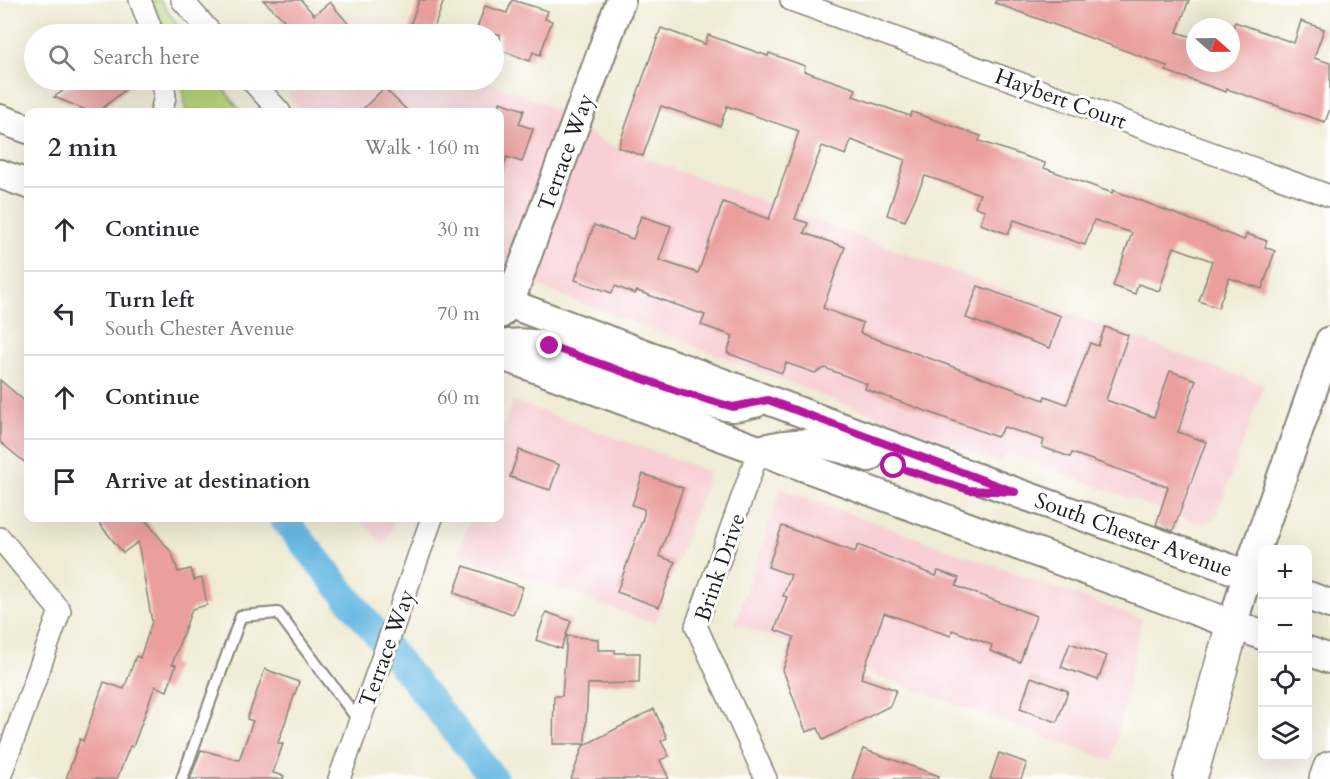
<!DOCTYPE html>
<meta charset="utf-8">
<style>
body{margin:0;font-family:Cardo,serif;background:#f7f7f7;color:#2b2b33}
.controls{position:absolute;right:18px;bottom:18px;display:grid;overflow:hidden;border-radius:12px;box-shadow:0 6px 24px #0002}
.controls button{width:54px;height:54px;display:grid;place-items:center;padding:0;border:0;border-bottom:2px solid #e1e1e2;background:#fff;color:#2b2b33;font:30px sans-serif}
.compass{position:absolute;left:1186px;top:18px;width:54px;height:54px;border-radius:50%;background:#fff;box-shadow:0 6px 24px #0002;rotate:110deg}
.stop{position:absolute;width:18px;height:18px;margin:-14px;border:4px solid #b5179e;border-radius:50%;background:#fff}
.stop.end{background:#b5179e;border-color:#fff;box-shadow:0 2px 6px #0008}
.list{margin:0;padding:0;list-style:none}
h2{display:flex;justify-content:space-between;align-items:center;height:78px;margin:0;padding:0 24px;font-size:26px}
h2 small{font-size:20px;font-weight:400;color:#7c7c81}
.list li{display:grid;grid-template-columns:39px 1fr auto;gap:18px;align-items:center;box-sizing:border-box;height:84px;padding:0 24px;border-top:2px solid #e1e1e2}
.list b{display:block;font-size:22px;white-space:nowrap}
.list p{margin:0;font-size:20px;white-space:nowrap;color:#7c7c81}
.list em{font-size:20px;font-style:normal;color:#7c7c81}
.icon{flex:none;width:33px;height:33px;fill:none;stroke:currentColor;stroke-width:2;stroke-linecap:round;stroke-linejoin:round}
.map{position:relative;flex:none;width:1330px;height:779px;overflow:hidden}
.search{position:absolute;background:#fff;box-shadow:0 6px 24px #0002;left:24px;top:24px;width:480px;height:66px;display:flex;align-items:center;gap:15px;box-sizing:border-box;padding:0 21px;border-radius:33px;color:#7c7c81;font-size:22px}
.panel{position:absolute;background:#fff;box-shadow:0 6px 24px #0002;left:24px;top:108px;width:480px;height:414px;border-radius:12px}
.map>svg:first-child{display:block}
.built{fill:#f7cfd4}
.green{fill:#b7d47a;stroke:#6a784b;stroke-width:1.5}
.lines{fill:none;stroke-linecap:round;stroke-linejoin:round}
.canal{stroke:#68b9e3;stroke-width:28}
.building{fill:#ea9f9d}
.lane-casing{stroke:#868478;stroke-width:14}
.street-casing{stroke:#868478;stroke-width:24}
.secondary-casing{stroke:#868478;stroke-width:32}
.highway-casing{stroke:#868478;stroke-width:36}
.lane{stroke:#fff;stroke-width:10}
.street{stroke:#fff;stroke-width:21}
.secondary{stroke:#fff;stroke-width:28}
.highway{stroke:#fff;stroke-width:33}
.route{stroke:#b5179e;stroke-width:8}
.labels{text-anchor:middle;stroke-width:6;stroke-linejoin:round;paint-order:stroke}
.street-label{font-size:22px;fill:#1c1c1c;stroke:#fff}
</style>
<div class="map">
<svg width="1330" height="779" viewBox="0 0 1330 779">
<rect width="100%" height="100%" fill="#fff"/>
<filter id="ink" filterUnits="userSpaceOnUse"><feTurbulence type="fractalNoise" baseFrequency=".0167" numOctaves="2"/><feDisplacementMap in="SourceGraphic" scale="12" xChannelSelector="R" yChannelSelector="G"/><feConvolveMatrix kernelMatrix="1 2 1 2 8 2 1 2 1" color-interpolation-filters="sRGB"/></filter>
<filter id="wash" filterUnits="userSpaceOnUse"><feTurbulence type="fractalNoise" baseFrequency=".008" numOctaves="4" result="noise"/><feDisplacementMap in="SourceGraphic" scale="24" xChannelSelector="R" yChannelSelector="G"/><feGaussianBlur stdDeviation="1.35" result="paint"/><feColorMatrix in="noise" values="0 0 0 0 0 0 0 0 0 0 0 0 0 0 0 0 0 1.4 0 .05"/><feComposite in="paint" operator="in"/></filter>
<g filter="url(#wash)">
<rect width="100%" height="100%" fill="#efebd4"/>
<g class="built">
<polygon points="318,80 484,80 543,103 606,144 1264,385 1218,512 1213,519 1205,523 1196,523 1006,453 1001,464 553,292 500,267 500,112 301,112 288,94"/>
<polygon points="513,401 710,472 655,624 458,552 471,518 500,518 500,438"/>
<polygon points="781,489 1142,619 1112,761 735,624"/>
<polygon points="360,518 395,518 384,547"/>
</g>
<g class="green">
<polygon points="156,0 160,0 184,34 167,34 153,2"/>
<polygon points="182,80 217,80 241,112 186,112"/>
</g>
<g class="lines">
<polyline class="canal" points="283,518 494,779"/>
</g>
<g id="blocks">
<g class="building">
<polygon points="263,0 301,0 314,15 330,2 357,34 263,34 284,20"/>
<polygon points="419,0 444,0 432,34 409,29"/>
<polygon points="512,0 548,11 545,19 552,21 540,55 533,52 530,61 500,50 500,34 475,34 485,6 507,13"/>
<polygon points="996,0 1189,0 1177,32 1195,38 1195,63 1231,63 1231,34 1235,22 1294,43 1301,21 1324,29 1314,58 1330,63 1330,109 1325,122 1227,89 1226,92 1166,71 1167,66 995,3"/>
<polygon points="661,28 705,44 708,35 768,56 769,53 805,66 804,71 856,89 853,96 910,116 912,112 981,136 979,141 1045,163 1044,168 1112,193 1113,190 1244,240 1247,234 1267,241 1265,247 1275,251 1262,289 1229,278 1218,308 1199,301 1212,261 1174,247 1159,291 1138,284 1135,294 1113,286 1132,233 1094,220 1085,245 1014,220 1008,234 980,224 985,210 975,207 980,194 925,176 905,221 887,215 905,160 851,140 846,155 822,146 795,219 808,223 804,233 845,247 823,308 863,323 860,333 1044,400 1045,396 1067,404 1090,343 1098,346 1105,327 1128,335 1106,400 1154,417 1170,371 1196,380 1178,432 1206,442 1173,531 1156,525 1168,487 1072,453 1070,457 1042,447 1044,440 1004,427 997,437 978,430 865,389 867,384 825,368 815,373 786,363 782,373 727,353 733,336 701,325 705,315 637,291 635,294 615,286 612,293 575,280 594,225 633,239 641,216 671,226 659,260 698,273 723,202 769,219 799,131 727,106 720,126 661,106 643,156 618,147"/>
<polygon points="79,80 137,80 98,112 91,112 54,97"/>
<polygon points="384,88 409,112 360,112"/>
<polygon points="500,102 524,110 519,124 533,129 522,162 507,157 502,171 500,171"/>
<polygon points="978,286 1061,316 1050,348 966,318"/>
<polygon points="0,380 28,404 28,465 0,442"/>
<polygon points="519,450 559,465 550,490 510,477"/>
<polygon points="643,474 683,488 659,556 675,562 659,607 617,592 644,515 644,509 632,505"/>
<polygon points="95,518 144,518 172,553 178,572 191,569 194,580 202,578 207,605 192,609 172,664 176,665 167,691 155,686 133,747 130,746 117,779 66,779 80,739 83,741 104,682 124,689 136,656 140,658 152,622 138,542 123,553"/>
<polygon points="782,526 855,552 858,545 936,576 938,571 959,578 956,586 1036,616 1020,662 990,651 992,645 952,630 951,636 884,613 861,678 896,690 890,706 823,740 818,728 806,732 783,670 794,637 775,630 787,597 783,596 791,575 768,567"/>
<polygon points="464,566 523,587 513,614 454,593"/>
<polygon points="546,612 571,621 561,649 536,640"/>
<polygon points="567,636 598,639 598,650 615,650 615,653 640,653 639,683 588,684 585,744 553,744 554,696 562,696"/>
<polygon points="1070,643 1107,656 1098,680 1061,667"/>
<polygon points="265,669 299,682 278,743 283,744 273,773 284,776 283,779 190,779 201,750 239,760 253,721 247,719"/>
<polygon points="1031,677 1068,691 1057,722 1020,709"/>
<polygon points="654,709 667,738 661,741 669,756 660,760 669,779 571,779 583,746"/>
<polygon points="863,749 939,776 938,779 852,779"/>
<polygon points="999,753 1027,763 1021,779 990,779"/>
</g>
</g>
</g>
<g filter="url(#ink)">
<use href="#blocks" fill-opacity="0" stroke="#868478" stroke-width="1.5"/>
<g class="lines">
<defs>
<polyline id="lane" points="182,779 241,616 278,613 359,721"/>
<g id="street">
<polyline points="140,0 153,34"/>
<polyline points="182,0 212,34"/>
<polyline points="791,0 1330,196"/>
<polyline points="251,80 280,112"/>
<polyline points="161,112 165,97 163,80"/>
<polyline points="759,450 696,626 766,779"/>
<polyline points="0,538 60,611 0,777"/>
<polyline points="339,779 432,518"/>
</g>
<g id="secondary">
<polyline points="0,119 28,129"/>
<polyline points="0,174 28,184"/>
<polyline points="500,300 1015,492 1262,580"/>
<polyline points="500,314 509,304 621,0"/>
<path d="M500,346C556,328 669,400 732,407C739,407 748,404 755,403"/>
<polyline points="500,355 1262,635"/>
<path d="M759,450C801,439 828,442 869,457"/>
<polyline points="1308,596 1330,604"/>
<polyline points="1233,624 1247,575 1330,341"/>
<polyline points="1308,651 1330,659"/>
</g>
<g id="highway">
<polyline points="1190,779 1233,624"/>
<polyline points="1326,779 1330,768"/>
</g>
</defs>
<use href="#lane" class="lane-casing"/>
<use href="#street" class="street-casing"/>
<use href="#secondary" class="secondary-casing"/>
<use href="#highway" class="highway-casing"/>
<use href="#lane" class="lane"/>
<use href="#street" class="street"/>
<use href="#secondary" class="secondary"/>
<use href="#highway" class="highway"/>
</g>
</g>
<g class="lines" filter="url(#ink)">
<polyline class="route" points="550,346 680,392 733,407 768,400 1015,492 969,490 894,466"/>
</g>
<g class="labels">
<g class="street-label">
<text transform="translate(1061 98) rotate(20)" y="8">Haybert Court</text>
<text transform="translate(565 152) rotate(-70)" y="8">Terrace Way</text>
<text transform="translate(1134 534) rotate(20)" y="8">South Chester Avenue</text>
<text transform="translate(719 567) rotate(-71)" y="8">Brink Drive</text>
<text transform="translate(386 648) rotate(-70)" y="8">Terrace Way</text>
</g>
</g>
</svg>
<div class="controls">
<button>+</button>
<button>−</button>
<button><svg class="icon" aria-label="locate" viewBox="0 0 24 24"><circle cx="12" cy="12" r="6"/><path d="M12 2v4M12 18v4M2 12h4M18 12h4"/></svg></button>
<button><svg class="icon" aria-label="layers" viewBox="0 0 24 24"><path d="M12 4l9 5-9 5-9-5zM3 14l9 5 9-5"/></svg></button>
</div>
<svg class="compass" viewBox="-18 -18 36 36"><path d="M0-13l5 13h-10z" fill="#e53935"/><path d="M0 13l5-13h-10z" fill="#7c7c81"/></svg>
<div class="stop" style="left:894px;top:466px"></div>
<div class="stop end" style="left:550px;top:346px"></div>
<div class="search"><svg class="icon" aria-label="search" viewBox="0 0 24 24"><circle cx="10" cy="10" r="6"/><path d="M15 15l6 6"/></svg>Search here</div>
<section class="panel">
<h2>2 min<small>Walk · 160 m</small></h2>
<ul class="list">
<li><svg class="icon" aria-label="ahead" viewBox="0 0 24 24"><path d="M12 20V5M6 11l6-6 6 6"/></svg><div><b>Continue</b></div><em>30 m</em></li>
<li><svg class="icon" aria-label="left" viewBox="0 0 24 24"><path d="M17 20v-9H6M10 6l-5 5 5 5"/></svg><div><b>Turn left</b><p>South Chester Avenue</p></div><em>70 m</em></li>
<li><svg class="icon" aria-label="ahead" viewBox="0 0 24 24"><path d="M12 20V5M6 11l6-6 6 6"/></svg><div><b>Continue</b></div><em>60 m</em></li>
<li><svg class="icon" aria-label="arrive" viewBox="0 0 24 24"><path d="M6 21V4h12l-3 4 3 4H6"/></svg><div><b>Arrive at destination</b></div></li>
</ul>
</section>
</div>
